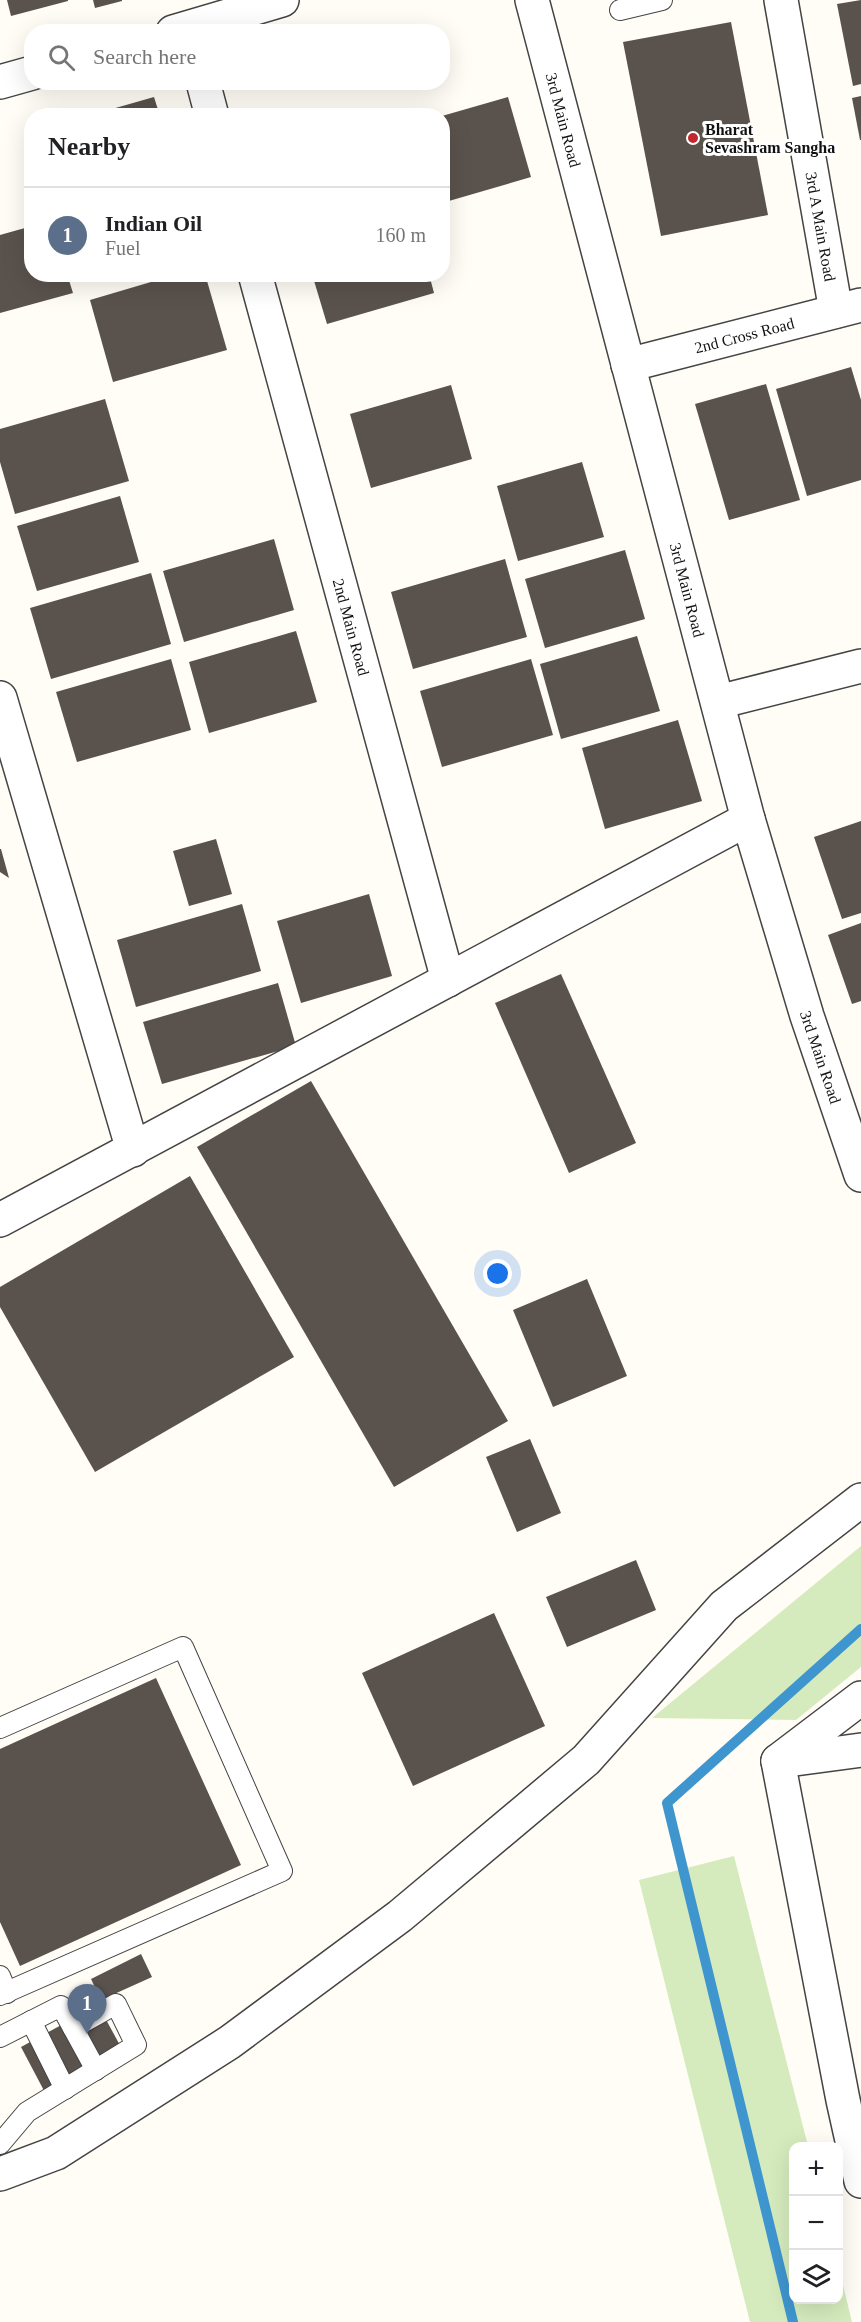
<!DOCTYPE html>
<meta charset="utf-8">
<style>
body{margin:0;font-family:"Times New Roman",serif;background:#f6f6f6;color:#202124}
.controls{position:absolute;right:18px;bottom:18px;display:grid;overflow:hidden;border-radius:12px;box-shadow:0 6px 24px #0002}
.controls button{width:54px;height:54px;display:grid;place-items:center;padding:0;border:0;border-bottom:2px solid #e0e0e0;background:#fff;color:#202124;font:30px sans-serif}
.you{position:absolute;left:498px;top:1274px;width:21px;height:21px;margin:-15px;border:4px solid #fff;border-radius:50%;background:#1a73e8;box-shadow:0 0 0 9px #1a73e833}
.badge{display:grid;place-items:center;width:39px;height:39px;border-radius:50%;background:#db2777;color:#fff;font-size:20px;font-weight:700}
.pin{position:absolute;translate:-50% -50px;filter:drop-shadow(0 2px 3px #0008)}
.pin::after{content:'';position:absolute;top:32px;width:21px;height:18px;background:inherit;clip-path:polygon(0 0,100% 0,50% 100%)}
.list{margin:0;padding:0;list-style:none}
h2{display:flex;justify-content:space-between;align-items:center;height:78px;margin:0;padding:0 24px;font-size:26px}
h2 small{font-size:20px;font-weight:400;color:#757577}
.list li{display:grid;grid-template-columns:39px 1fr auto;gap:18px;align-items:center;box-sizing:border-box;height:96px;padding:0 24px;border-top:2px solid #e0e0e0}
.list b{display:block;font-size:22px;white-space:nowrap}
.list p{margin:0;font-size:20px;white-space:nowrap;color:#757577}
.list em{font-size:20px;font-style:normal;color:#757577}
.icon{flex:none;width:33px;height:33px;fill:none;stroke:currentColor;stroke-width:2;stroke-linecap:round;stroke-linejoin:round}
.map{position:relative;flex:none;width:861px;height:2322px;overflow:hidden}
.search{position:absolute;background:#fff;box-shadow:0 6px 24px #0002;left:24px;top:24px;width:426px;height:66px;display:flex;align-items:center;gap:15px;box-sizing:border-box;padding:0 21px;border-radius:24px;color:#757577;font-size:22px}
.panel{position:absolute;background:#fff;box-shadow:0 6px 24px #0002;left:24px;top:108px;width:426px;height:174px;border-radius:24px}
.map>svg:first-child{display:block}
.green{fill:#d5ebbd}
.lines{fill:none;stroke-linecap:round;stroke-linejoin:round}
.stream{stroke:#3f96cf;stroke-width:10}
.building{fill:#5a524d}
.lane-casing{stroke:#444;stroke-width:22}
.street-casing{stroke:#444;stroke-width:36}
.lane{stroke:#fff;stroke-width:20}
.street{stroke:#fff;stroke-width:33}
.poi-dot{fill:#c4262e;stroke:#fff;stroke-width:2}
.labels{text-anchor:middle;stroke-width:6;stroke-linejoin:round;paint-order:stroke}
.street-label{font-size:16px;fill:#111;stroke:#fff}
.poi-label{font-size:16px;font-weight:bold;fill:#111;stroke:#fff;text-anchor:start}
</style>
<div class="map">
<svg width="861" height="2322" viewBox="0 0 861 2322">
<rect width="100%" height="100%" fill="#fffdf5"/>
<g class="green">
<polygon points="861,1546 861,1667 796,1720 652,1718"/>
<polygon points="734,1856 808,2146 794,2146 794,2300 838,2300 839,2269 852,2322 750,2322 639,1880"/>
</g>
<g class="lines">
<polyline class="stream" points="793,2322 667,1803 861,1629"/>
</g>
<g class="building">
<polygon points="7,0 68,0 68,1 11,16"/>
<polygon points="93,0 122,0 122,1 95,8"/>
<polygon points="861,0 861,84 853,86 837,4"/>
<polygon points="731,22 768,215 661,236 623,42"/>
<polygon points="861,96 861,140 860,140 852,98"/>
<polygon points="154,97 160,116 92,116 91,115"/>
<polygon points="508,97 531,177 442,203 442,116"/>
<polygon points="32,226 32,274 67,274 73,293 0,313 0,235"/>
<polygon points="178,274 205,274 227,350 113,382 90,300"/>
<polygon points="312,274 429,274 434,293 327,324"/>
<polygon points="851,367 861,400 861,480 807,496 776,389"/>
<polygon points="766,384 800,500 729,520 695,404"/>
<polygon points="451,385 472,459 371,488 350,414"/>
<polygon points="105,399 129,481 15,514 0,462 0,429"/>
<polygon points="582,462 604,537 518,561 497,486"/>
<polygon points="120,496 139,562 37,591 17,526"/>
<polygon points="274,539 294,610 184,642 163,571"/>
<polygon points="625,550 645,619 545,648 525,579"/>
<polygon points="505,559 527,637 413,669 391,592"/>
<polygon points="151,573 171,644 51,679 30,608"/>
<polygon points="296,631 317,702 209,733 189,662"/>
<polygon points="637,636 660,711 561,739 540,664"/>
<polygon points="171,659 191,730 77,762 56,692"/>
<polygon points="531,659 553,735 442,767 420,691"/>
<polygon points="678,720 702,801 605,829 582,748"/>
<polygon points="861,821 861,913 842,919 814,837"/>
<polygon points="216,839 232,894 189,906 173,851"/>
<polygon points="0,849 1,849 9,878 0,872"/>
<polygon points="369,894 392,976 301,1003 277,921"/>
<polygon points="242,904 261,971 136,1007 117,940"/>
<polygon points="861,923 861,1001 852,1004 828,935"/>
<polygon points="561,974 636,1143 569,1173 495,1003"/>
<polygon points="278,983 296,1046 162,1084 143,1022"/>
<polygon points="311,1081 508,1421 394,1487 197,1147"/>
<polygon points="190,1176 294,1357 95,1472 0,1307 0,1287"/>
<polygon points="587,1279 627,1376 553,1407 513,1310"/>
<polygon points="530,1439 561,1513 517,1532 486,1457"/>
<polygon points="636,1560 656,1610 567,1647 546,1597"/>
<polygon points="494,1613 545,1726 413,1786 362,1673"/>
<polygon points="156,1678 241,1865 20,1966 0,1922 0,1749"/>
<polygon points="141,1954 152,1977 101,2000 91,1979"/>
<polygon points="98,2005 128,2060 50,2102 21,2047"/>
</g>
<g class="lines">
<defs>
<g id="lane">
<polyline points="620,10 662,0"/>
<polyline points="0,1728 183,1647 282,1871 0,1995"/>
<polyline points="0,1976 7,1993"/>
<polyline points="31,2021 65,2089"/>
<polyline points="73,2028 96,2070"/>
<polyline points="0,2037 61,2006 73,2028 116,2004 136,2045 27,2112 0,2144"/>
</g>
<g id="street">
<path id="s1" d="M532,0L748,819L807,1016L861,1175"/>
<path id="s2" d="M781,0L836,311"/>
<polyline points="173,32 282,0"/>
<polyline points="0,82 32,73"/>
<polyline points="203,82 212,116"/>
<path id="s3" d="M255,274L448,980"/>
<path id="s4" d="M628,365L861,305"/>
<polyline points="0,698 133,1150"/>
<polyline points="718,702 861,666"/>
<polyline points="0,1220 748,819"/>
<polyline points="778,1761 843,2100 861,2181"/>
<polyline points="778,1761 861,1698"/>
<polyline points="780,1761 861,1750"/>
<polyline points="0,2174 56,2153 230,2042 400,1916 586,1760 724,1606 861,1500"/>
</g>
</defs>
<use href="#lane" class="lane-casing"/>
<use href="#street" class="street-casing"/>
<use href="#lane" class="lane"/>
<use href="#street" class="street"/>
</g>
<circle class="poi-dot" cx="693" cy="138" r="6"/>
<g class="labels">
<g class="street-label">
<text dy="6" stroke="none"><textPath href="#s1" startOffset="124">3rd Main Road</textPath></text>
<text dy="6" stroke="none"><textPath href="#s2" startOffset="230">3rd A Main Road</textPath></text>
<text dy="6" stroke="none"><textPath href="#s4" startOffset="120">2nd Cross Road</textPath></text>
<text dy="6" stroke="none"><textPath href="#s1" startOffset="610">3rd Main Road</textPath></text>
<text dy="6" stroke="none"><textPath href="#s3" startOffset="366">2nd Main Road</textPath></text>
<text dy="6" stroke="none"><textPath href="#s1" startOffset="1096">3rd Main Road</textPath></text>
</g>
<g class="poi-label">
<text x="705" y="135">Bharat<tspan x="705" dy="18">Sevashram Sangha</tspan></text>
</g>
</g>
</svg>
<div class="controls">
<button>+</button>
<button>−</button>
<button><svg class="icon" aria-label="layers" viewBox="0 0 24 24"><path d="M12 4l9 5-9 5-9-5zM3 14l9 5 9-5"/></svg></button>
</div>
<div class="you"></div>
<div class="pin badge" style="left:87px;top:2034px;background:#5c6f8a">1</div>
<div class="search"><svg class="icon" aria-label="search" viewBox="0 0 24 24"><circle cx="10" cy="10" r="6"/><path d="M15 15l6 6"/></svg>Search here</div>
<section class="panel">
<h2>Nearby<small></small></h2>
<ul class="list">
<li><span class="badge" style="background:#5c6f8a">1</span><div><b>Indian Oil</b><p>Fuel</p></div><em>160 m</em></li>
</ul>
</section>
</div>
